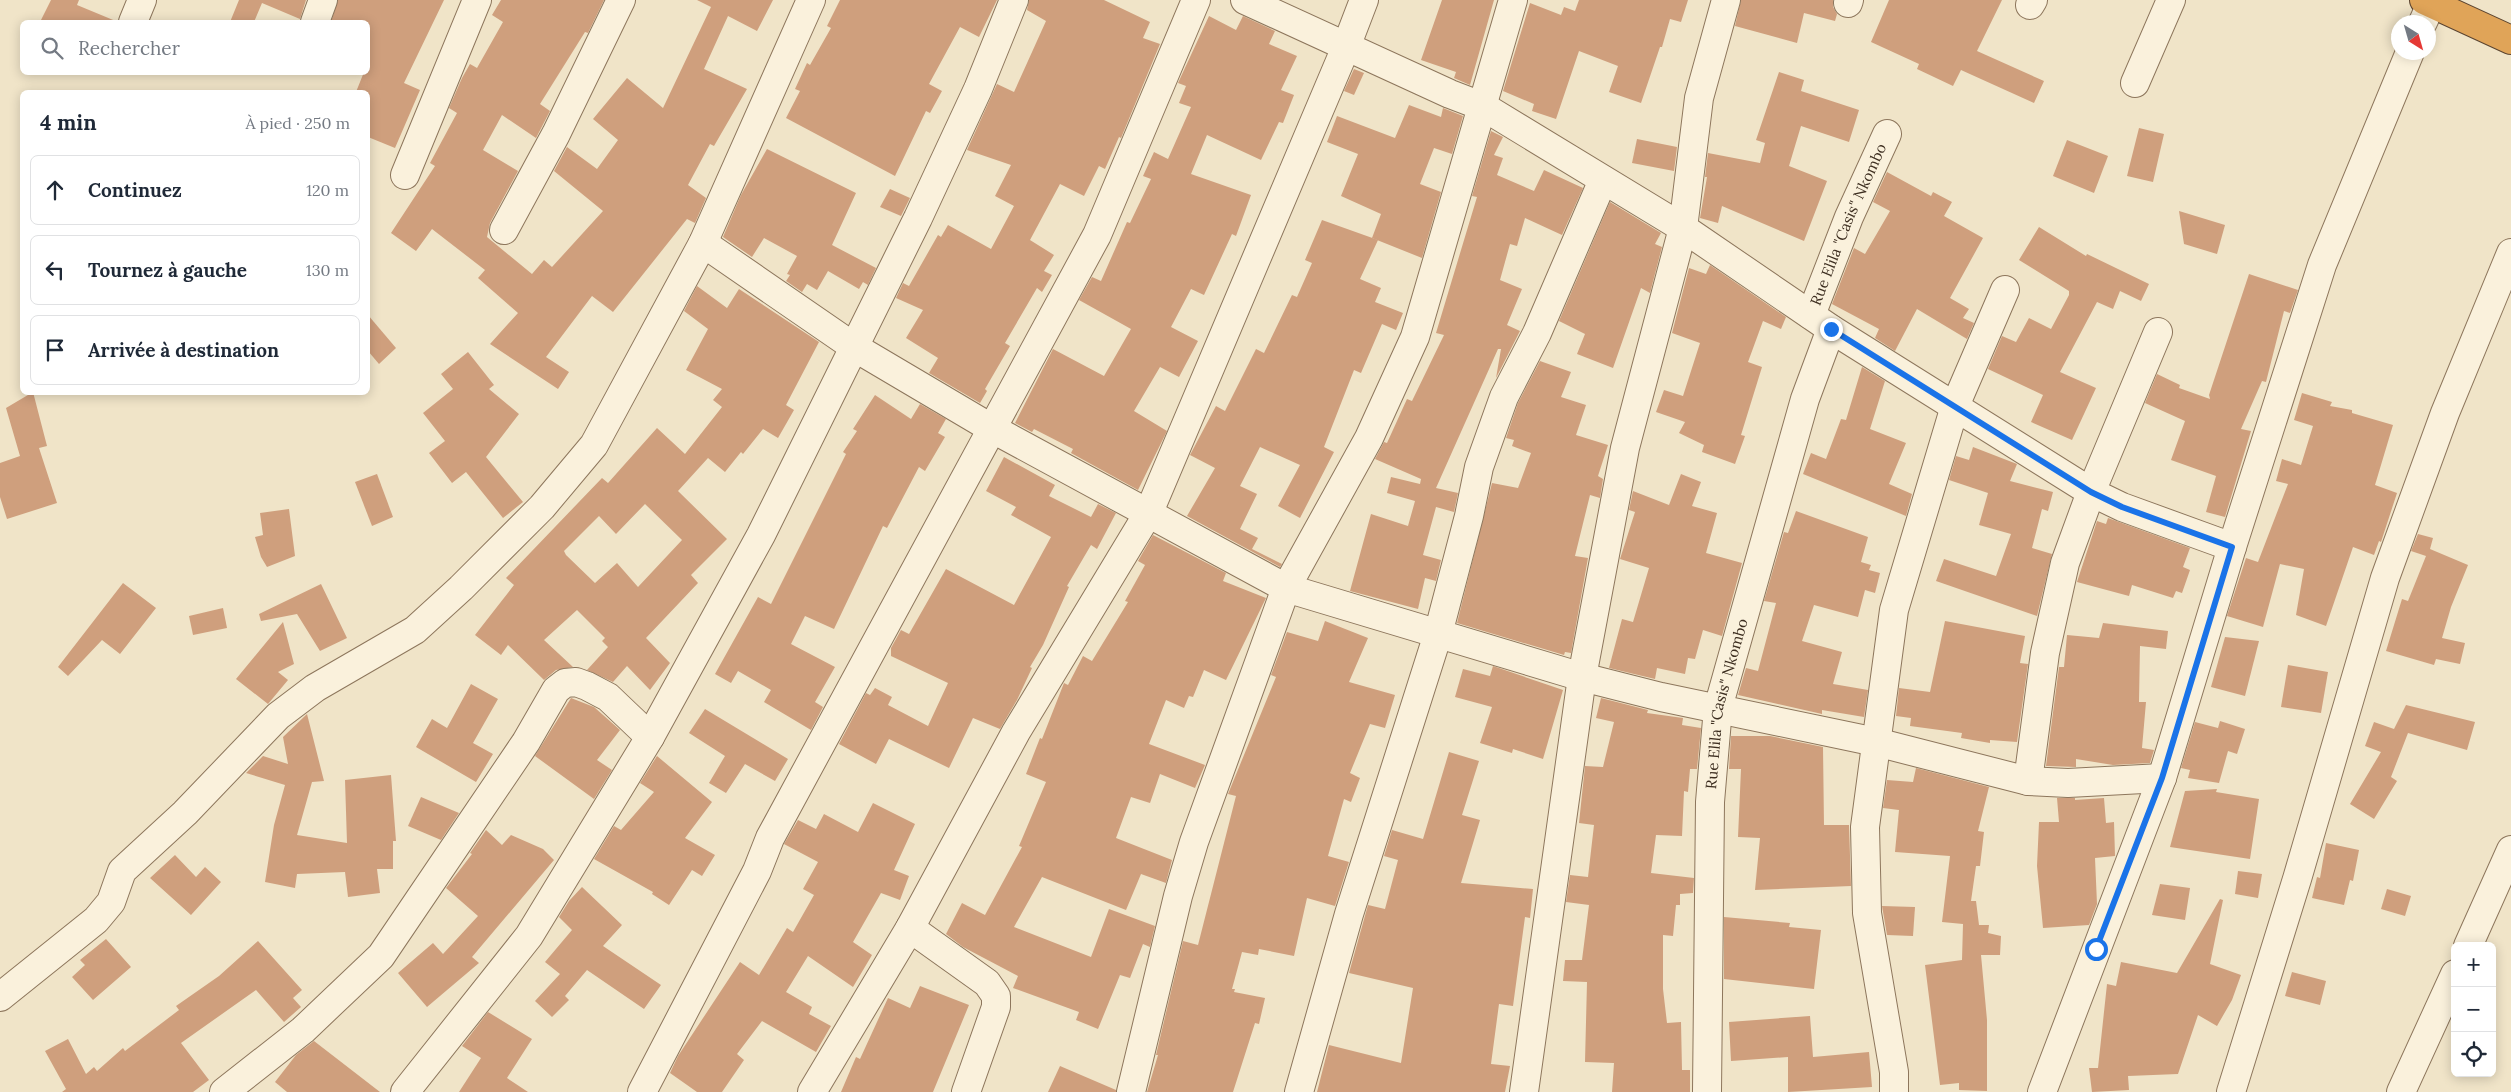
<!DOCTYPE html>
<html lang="fr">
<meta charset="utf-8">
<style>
body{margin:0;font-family:Lora,serif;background:#f6f6f7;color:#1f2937}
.controls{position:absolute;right:15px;bottom:15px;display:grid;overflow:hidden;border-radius:8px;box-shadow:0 2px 12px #0003}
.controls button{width:45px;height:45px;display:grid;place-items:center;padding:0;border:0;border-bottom:1px solid #e0e1e3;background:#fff;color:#1f2937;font:25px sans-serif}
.compass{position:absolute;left:2391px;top:15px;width:45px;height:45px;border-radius:50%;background:#fff;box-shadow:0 2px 12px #0003;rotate:143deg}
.stop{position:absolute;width:15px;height:15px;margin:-11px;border:4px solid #1a73e8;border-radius:50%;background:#fff}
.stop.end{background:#1a73e8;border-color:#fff;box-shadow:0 1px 5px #0008}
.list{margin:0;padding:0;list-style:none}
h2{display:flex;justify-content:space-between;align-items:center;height:65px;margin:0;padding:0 20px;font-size:21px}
h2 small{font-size:16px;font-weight:400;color:#747a83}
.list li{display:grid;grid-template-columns:32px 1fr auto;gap:15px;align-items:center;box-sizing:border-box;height:70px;margin:0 10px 10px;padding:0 10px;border:1px solid #e0e1e3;border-radius:8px}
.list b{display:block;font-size:19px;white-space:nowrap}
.list em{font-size:16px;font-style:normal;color:#747a83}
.icon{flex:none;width:28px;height:28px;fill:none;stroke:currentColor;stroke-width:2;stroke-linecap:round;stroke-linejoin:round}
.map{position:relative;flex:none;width:2511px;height:1092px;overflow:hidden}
.search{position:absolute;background:#fff;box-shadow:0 2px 12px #0003;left:20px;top:20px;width:350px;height:55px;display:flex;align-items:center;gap:12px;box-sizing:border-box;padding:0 18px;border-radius:8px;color:#747a83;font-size:19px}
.panel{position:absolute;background:#fff;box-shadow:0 2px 12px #0003;left:20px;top:90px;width:350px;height:305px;border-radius:8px}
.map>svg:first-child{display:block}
.building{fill:#cf9f7d;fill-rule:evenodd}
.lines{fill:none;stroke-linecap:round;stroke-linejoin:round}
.minor-casing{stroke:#8d765c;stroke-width:30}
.highway-casing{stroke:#5b4430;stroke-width:30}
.minor{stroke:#faf1dc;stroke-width:28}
.highway{stroke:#e0a458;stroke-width:28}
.route{stroke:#1a73e8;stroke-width:6}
.labels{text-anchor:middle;stroke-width:4.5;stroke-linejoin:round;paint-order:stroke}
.street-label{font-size:15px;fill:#3d2e20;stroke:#f7eed8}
</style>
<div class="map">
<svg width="2511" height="1092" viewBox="0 0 2511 1092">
<rect width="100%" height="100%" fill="#f0e4c8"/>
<g class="building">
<polygon points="51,0 79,0 77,5 118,22 40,22"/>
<polygon points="239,0 306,0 300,19 262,3 254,22 230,22"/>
<polygon points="338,0 444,0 404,83 420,90 395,148 368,137 368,92 356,92 364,72 368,72 368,22 331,22"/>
<polygon points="501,0 604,0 588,33 585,32 540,104 550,111 536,138 502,115 483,150 518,171 490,223 487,237 532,274 544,260 552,267 603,211 554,171 567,147 597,169 618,140 593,119 627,78 663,108 711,7 697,0 773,0 757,31 728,16 704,69 747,89 714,146 710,144 688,185 706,198 695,223 687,219 613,312 592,296 546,357 569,372 558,389 490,344 518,313 478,278 485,270 432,229 416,251 391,233 435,166 430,163 457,113 449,108 462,78 470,64 477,68 503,22 492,15"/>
<polygon points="840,0 997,0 979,37 960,27 929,84 942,91 930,113 926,111 895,176 786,118 800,91 795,89 807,63 810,65 831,28 827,26"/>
<polygon points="1029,0 1104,0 1150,22 1143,38 1160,44 1121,138 1119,137 1105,169 1099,166 1084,196 1060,184 1030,240 1054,255 1044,271 1052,275 1042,292 1037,288 1005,343 1010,346 985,389 987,391 980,403 929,373 938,358 906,338 923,310 896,298 903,283 909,286 938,235 941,237 948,225 991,249 1014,206 995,196 1011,165 967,150 997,84 1014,92 1046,21 1027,10"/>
<polygon points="1442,0 1494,0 1470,85 1454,78 1456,72 1421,60"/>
<polygon points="1579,0 1688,0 1681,22 1670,19 1662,47 1660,47 1641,103 1609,92 1618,66 1579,51 1556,119 1532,111 1534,104 1503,91 1530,3 1561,15 1564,7 1575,11"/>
<polygon points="1741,0 1833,0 1833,7 1837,14 1835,21 1804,13 1797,43 1735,26"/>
<polygon points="1889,0 2002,0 1977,51 2044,81 2034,103 1961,70 1953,86 1917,69 1919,64 1871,42"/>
<polygon points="1209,16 1236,30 1243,16 1275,31 1269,44 1297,56 1281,90 1294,95 1283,123 1279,122 1261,160 1207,135 1191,174 1251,195 1236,236 1232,234 1204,295 1191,289 1171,327 1198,341 1179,377 1160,367 1134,411 1167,431 1138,490 1071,453 1073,449 1034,429 1032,432 1015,423 1053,349 1104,376 1131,329 1079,300 1092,277 1101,281 1127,222 1130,223 1151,179 1143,176 1154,152 1168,159 1191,107 1179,103 1186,86 1178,83"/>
<polygon points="1354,69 1364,73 1354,95 1344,91"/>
<polygon points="1779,72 1804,80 1801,91 1859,110 1849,142 1801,126 1789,166 1827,181 1804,241 1722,206 1718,223 1700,218 1707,177 1705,177 1708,153 1760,163 1765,143 1756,140"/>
<polygon points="1409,105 1441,117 1443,108 1463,116 1452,154 1434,148 1420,184 1441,192 1422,258 1372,238 1381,214 1341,196 1358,154 1327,142 1337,116 1395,138"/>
<polygon points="2139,128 2164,134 2153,182 2127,176"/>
<polygon points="1491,131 1503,137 1494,155 1503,158 1497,175 1534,191 1544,170 1583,188 1562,235 1525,218 1517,246 1510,244 1500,280 1522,289 1507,325 1520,331 1496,378 1501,349 1498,349 1436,488 1458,493 1454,512 1436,507 1423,555 1441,560 1436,581 1425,578 1418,609 1350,591 1371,514 1408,526 1415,501 1387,493 1391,477 1420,484 1421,479 1375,459 1384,442 1387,443 1407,399 1412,401 1444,335 1436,333 1477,197 1472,196"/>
<polygon points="1637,139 1677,147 1674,171 1632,163"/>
<polygon points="2067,140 2108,156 2094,193 2053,176"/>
<polygon points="767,149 856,193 832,245 876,268 868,285 863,282 859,289 828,271 817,290 807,284 802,292 786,281 790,275 787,274 797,256 764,238 752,257 723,237 741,195"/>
<polygon points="1887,172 1931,196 1933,192 1952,202 1944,216 1983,238 1950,298 1969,309 1963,318 1974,323 1967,339 1917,309 1895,351 1875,338 1879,329 1832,304 1854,248 1865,254 1890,211 1873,202"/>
<polygon points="890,189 910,198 901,216 880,207"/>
<polygon points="1610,202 1661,233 1655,244 1662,247 1650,293 1641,288 1613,368 1577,354 1585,334 1559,321"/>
<polygon points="2179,211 2225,225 2217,254 2184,244"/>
<polygon points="1322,220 1378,240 1360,279 1381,288 1375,302 1403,313 1396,330 1382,324 1361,373 1354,370 1324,447 1334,452 1300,518 1278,506 1300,465 1260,447 1240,486 1257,494 1240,529 1258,538 1252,549 1282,564 1280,567 1187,516 1215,468 1190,455 1216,406 1225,411 1256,349 1264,353 1292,295 1297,297 1312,263 1305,260"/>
<polygon points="2039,227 2086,256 2087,254 2149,284 2141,301 2120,291 2113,309 2097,302 2060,372 2096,388 2072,440 2031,422 2043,395 1988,369 2002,336 2016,342 2029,318 2051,329 2069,295 2069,291 2019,260"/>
<polygon points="1710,265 1786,317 1781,329 1763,321 1748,362 1762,367 1741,435 1745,436 1735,464 1702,452 1704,445 1679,433 1685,422 1656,412 1664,390 1683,396 1700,343 1672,333 1689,268 1706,274"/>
<polygon points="2249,274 2298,290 2290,313 2284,311 2266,382 2262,381 2241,429 2251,431 2225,517 2206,512 2216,476 2171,460 2185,421 2145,403 2157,374 2180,385 2179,388 2210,399 2209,395"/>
<path d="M697,286L727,308L739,289L819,342L786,405L794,410L778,438L763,429L743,454L741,452L725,472L708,458L678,491L727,539L691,575L698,583L646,638L670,663L650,690L627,666L613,682L587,670L608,647L602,641L605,638L577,610L544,640L573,667L556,670L544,680L508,645L501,655L475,635L514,585L506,578L602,478L608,483L657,428L685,454L722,407L713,400L722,389L686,370L708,329L684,311ZM645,504L682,540L638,587L617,563L595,583L566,555L564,551L599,516L616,534Z"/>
<polygon points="368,315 396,348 379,364 368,351"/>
<polygon points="468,352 494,385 489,389 519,414 486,457 523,502 503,518 466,472 452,483 429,453 445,441 423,413 453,389 441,374"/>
<polygon points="1540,361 1571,372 1561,397 1586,405 1576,435 1608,445 1598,476 1603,479 1600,498 1590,495 1575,556 1588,558 1571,653 1565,652 1564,655 1457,623 1492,483 1518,488 1531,453 1512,446 1514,440 1506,438 1518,403"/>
<polygon points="1862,367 1885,381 1870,429 1906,443 1889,484 1912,494 1906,516 1803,474 1811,453 1826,459 1841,419 1846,420"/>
<polygon points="33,392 47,446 39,448 57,503 7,519 0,497 0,463 20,456 6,408"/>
<polygon points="2302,393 2332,402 2330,406 2352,410 2352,413 2393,425 2375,485 2397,493 2381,542 2379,541 2374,555 2353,547 2326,626 2296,615 2304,569 2280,564 2263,627 2227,616 2246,558 2258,562 2288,484 2276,481 2282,459 2301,465 2313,426 2294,420"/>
<polygon points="875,395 911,419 920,404 946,419 938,433 945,437 925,471 919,467 887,528 883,526 834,629 805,616 791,644 835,667 815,702 823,707 811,730 764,702 771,690 738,671 731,683 715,674 758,597 771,604 846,454 843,452 857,431 853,429"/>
<polygon points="1973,447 2017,464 2010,481 2053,492 2048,511 2042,509 2032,548 2052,554 2037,616 1936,581 1944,559 1996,576 2011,534 1979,525 1988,493 1949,480 1956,456 1969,460"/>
<polygon points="1004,457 1055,485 1049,496 1091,517 1098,504 1116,513 1097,549 1091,545 1067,586 1069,587 1043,645 1030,667 1032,668 1017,700 1000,729 973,718 949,768 889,739 876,764 839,744 866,693 870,695 875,688 892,697 888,705 928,726 948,683 891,656 891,648 901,630 909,634 946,569 1014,605 1051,537 1011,515 1016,507 986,491"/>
<polygon points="377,474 393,517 372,526 355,482"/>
<polygon points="1681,474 1701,482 1692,506 1717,513 1706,553 1742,563 1722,636 1703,630 1695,659 1688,658 1685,674 1657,668 1655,679 1609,668 1622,619 1633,622 1649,568 1620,559 1635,512 1629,510 1633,491 1669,505"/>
<polygon points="289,509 295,556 267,567 261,557 255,537 263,535 260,513"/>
<polygon points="1796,511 1868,537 1861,562 1871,565 1869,570 1880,573 1875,593 1865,590 1858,617 1814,605 1802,641 1842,652 1833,684 1868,690 1864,717 1822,710 1822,714 1738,695 1746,668 1758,671 1776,603 1764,601 1784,532 1788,533"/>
<polygon points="2108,518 2190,548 2183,567 2190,570 2182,593 2176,591 2173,598 2132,585 2129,596 2077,582 2097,521 2106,524"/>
<polygon points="2418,534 2433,538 2430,549 2468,565 2451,607 2442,638 2465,643 2460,664 2436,659 2434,665 2386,651 2402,599 2408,601 2426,556 2411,551"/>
<polygon points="1153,535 1226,573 1223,581 1266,598 1226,680 1204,670 1193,697 1189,696 1184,708 1166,700 1149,744 1205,765 1195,788 1160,774 1150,803 1131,797 1116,838 1172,860 1166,883 1141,874 1126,910 1042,877 1014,927 1091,957 1109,909 1155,926 1150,947 1143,944 1130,978 1120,975 1098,1029 1076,1020 1079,1012 1013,988 1018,976 963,947 946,934 962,903 985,915 1022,847 1019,846 1046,782 1026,774 1040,738 1042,739 1064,683 1068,685 1083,656 1092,661 1128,602 1125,601 1145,565 1138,561"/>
<polygon points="123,583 156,608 120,654 102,640 68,676 58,667"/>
<polygon points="321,584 347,638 320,651 297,614 261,621 259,614"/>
<polygon points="223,608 227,628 193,635 189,616"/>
<polygon points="1325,621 1368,638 1349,682 1395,695 1385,728 1370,724 1350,773 1360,778 1351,802 1344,799 1328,856 1349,862 1335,906 1307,898 1294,956 1259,949 1258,955 1242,952 1232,989 1235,989 1234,992 1265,998 1259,1024 1255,1023 1233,1092 1147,1092 1158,1055 1156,1055 1183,941 1198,945 1236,796 1228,794 1276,677 1271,675 1287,632 1318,641"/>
<polygon points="1945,621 2025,636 2020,663 2028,664 2017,742 1990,740 1990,743 1961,738 1962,733 1910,726 1911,718 1896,716 1899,688 1930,692"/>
<polygon points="283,622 294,664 278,672 288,680 268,704 236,679"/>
<polygon points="2103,623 2168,631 2166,649 2140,646 2139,702 2146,702 2142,748 2154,750 2150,763 2113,765 2076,759 2076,767 2046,766 2059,667 2064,667 2067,635 2099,638"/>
<polygon points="2225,637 2259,641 2245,696 2211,687"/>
<polygon points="2288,665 2328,672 2321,713 2281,707"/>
<polygon points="1493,666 1563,690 1543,759 1513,749 1512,753 1480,743 1492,707 1455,697 1463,669 1490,676"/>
<polygon points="471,684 498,699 473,743 493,754 476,782 416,747 432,719 447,728"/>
<polygon points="571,698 594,707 620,730 597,760 612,770 594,799 535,756"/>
<polygon points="1601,698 1648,710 1647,713 1683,718 1682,725 1701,728 1697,769 1690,769 1688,792 1684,791 1682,836 1656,835 1651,873 1694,878 1693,893 1680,894 1680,905 1676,905 1673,936 1663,935 1663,989 1667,1023 1681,1022 1682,1070 1690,1070 1690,1092 1612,1092 1614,1063 1585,1062 1587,982 1563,981 1565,960 1582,960 1589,905 1566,902 1570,875 1588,877 1594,825 1579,823 1585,766 1603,767 1614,722 1596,718"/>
<polygon points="2406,705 2475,722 2467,750 2408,733 2391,777 2397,781 2374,819 2350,804 2381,752 2365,746 2374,722 2394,729"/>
<polygon points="705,709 788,759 775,781 745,764 726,793 709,783 725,756 689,733"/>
<polygon points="307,714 324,781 312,782 297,835 347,843 345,780 391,775 396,841 393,841 393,869 377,869 380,893 348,897 345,872 297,874 295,888 265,882 274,825 285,785 246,773 263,756 288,764 283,737"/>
<polygon points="2220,721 2245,729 2237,754 2228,751 2219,783 2188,778 2190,770 2181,768 2195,722 2218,728"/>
<polygon points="1731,736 1770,736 1823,747 1824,825 1849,825 1851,886 1755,890 1760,838 1738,837 1741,769 1729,769"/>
<polygon points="1449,752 1479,761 1462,815 1480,820 1461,883 1533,889 1530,918 1525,917 1513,1006 1499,1004 1491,1064 1510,1066 1505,1092 1317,1092 1329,1045 1401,1063 1413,988 1349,973 1368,905 1385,909 1398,860 1384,856 1392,830 1423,839"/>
<polygon points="657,756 712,802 685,838 715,855 702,876 692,870 669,905 652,894 653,892 594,859 614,826 621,830 654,792 640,783"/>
<polygon points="1916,768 1989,787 1978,831 1984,832 1980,866 1976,866 1971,901 1976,901 1979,925 1989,925 1988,933 2001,936 2000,955 1981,955 1987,1020 1987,1091 1959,1090 1959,1083 1940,1085 1925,965 1962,960 1963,924 1942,922 1950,856 1895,852 1899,810 1883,808 1887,780 1913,782"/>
<polygon points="2217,789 2216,792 2259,799 2250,859 2170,847 2185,791"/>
<polygon points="421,797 459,813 441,840 408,826"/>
<polygon points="2057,798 2075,798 2075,800 2104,798 2106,823 2114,822 2115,856 2095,858 2097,904 2089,925 2043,928 2037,866 2039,822 2059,822"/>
<polygon points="873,803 915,824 894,870 909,876 900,900 881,893 853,942 872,955 853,987 808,956 786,992 812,1007 809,1014 831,1026 816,1052 762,1021 737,1054 744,1060 722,1092 697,1092 670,1073 678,1056 740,962 759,975 787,928 793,932 814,895 803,889 818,862 784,844 798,820 816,829 824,814 858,832"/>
<polygon points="486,830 502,845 511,835 543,849 554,860 472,957 479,963 427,1007 398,973 433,943 443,954 478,916 446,888 472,854 470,853"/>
<polygon points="2326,843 2359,850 2353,881 2350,880 2344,905 2312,898 2317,877 2320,878"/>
<polygon points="175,855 196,877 205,867 221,882 191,915 150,878"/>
<polygon points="2238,871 2262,874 2258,898 2235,894"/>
<polygon points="2160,884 2190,888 2185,920 2152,915"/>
<polygon points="582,887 622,925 603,946 661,985 644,1009 587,970 565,996 569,1000 552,1017 535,1001 560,974 545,962 572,930 559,917 569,901"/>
<polygon points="2387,889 2411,896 2405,916 2381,909"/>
<polygon points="2220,899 2223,900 2210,964 2241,975 2232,1000 2217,1026 2198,1015 2178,1074 2128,1076 2129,1090 2092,1092 2089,1068 2098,1068 2107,984 2116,986 2121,962 2177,973"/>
<polygon points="1882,906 1915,907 1913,936 1887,935"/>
<polygon points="1724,917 1790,923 1789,927 1821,930 1814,989 1724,979"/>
<polygon points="106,939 131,967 93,1000 72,977 85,965 80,960"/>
<polygon points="258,941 302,990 293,998 301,1007 284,1022 256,990 181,1043 209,1080 193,1092 62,1092 66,1089 45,1051 68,1039 86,1074 94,1067 97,1071 123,1048 125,1051 179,1010 176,1006 219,976"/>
<polygon points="2292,972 2326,981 2320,1005 2285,996"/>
<polygon points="920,986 969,1005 933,1092 841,1092 856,1057 860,1059 888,998 910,1008"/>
<polygon points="488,1012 532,1039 507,1078 528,1092 459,1092 481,1058 462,1046"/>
<polygon points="1810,1016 1813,1057 1869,1052 1872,1087 1788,1092 1788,1057 1731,1061 1729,1022"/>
<polygon points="314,1041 380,1092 287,1092 275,1082 296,1055"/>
<polygon points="1060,1066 1116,1090 1116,1092 1048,1092"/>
</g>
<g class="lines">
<defs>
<g id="minor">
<polyline points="1245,0 1450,94 1484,107 1683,228 1831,329 2091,492 2122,507 2232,547"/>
<polyline points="1848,3 1849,0"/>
<polyline points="2030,5 2033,0"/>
<polyline points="133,22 142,0"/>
<polyline points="315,22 323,0"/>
<polyline points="2423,22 2433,0"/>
<polyline points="2135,83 2171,0"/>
<polyline points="405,175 477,0"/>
<polyline points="504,230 556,134 621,0"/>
<polyline points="703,243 854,347 991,428 1286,588 1582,677 1661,697 1876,742 2028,781 2068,783 2162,778"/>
<path id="s1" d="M1811,315L1849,217L1887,134"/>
<polyline points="2028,781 2045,653 2065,563 2091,492 2158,332"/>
<polyline points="910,928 987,983 996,996 996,1007 966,1092"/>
<polyline points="2468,946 2511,850"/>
<polyline points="0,997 96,920 111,902 122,871 185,813 278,716 315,688 415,630 461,588 542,507 594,445 703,243 811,0"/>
<polyline points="224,1092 303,1030 381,956 526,742 556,690 565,683 576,682 587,686 608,697 650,737"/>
<polyline points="405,1092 529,936 650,737 761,535 918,218 978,89 1014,0"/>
<polyline points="642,1092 757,871 770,838 1097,235 1196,0"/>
<polyline points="812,1092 910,928 1016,732 1149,512 1346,47 1364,0"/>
<polyline points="1131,1092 1178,896 1194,842 1286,588 1369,438 1415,337 1513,0"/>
<polyline points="1299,1092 1349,914 1438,634 1469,516 1479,467 1504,397 1537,333 1603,180"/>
<polyline points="1524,1092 1582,677 1625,448 1683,228 1699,98 1726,0"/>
<path id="s2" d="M1707,1092L1710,802L1718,708L1805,399L1831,329"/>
<polyline points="1894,1092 1894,1072 1867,913 1865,827 1894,610 1955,406 2005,290"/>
<polyline points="2042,1092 2162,778 2232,547 2322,265 2410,52"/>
<polyline points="2231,1092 2297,879 2385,578 2445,413 2511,253"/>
<polyline points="2401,1092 2455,974"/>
</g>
<polyline id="highway" points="2424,0 2511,40"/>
</defs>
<use href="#minor" class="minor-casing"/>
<use href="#highway" class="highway-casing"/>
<use href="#minor" class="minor"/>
<use href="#highway" class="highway"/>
</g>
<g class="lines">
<polyline class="route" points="1831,329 2091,492 2122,507 2232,547 2162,778 2096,949"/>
</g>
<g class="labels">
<g class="street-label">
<text dy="5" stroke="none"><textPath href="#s1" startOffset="98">Rue Elila "Casis" Nkombo</textPath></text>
<text dy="5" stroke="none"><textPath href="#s2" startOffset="390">Rue Elila "Casis" Nkombo</textPath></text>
</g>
</g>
</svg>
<div class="controls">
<button>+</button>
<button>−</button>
<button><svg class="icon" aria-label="locate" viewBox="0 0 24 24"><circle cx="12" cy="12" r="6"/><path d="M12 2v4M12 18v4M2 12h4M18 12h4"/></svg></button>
</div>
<svg class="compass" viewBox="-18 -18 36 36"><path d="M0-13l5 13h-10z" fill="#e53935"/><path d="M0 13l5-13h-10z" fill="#747a83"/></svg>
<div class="stop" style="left:2096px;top:949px"></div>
<div class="stop end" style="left:1831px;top:329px"></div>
<div class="search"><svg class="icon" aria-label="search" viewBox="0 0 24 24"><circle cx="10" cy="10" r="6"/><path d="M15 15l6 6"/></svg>Rechercher</div>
<section class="panel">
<h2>4 min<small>À pied · 250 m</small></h2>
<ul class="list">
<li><svg class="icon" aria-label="ahead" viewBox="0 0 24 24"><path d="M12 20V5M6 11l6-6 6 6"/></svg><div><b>Continuez</b></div><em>120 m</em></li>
<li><svg class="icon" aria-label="left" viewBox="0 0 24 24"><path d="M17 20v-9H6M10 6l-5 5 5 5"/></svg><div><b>Tournez à gauche</b></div><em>130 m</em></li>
<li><svg class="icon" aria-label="arrive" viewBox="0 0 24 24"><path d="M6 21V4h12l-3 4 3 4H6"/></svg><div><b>Arrivée à destination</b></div></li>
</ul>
</section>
</div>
